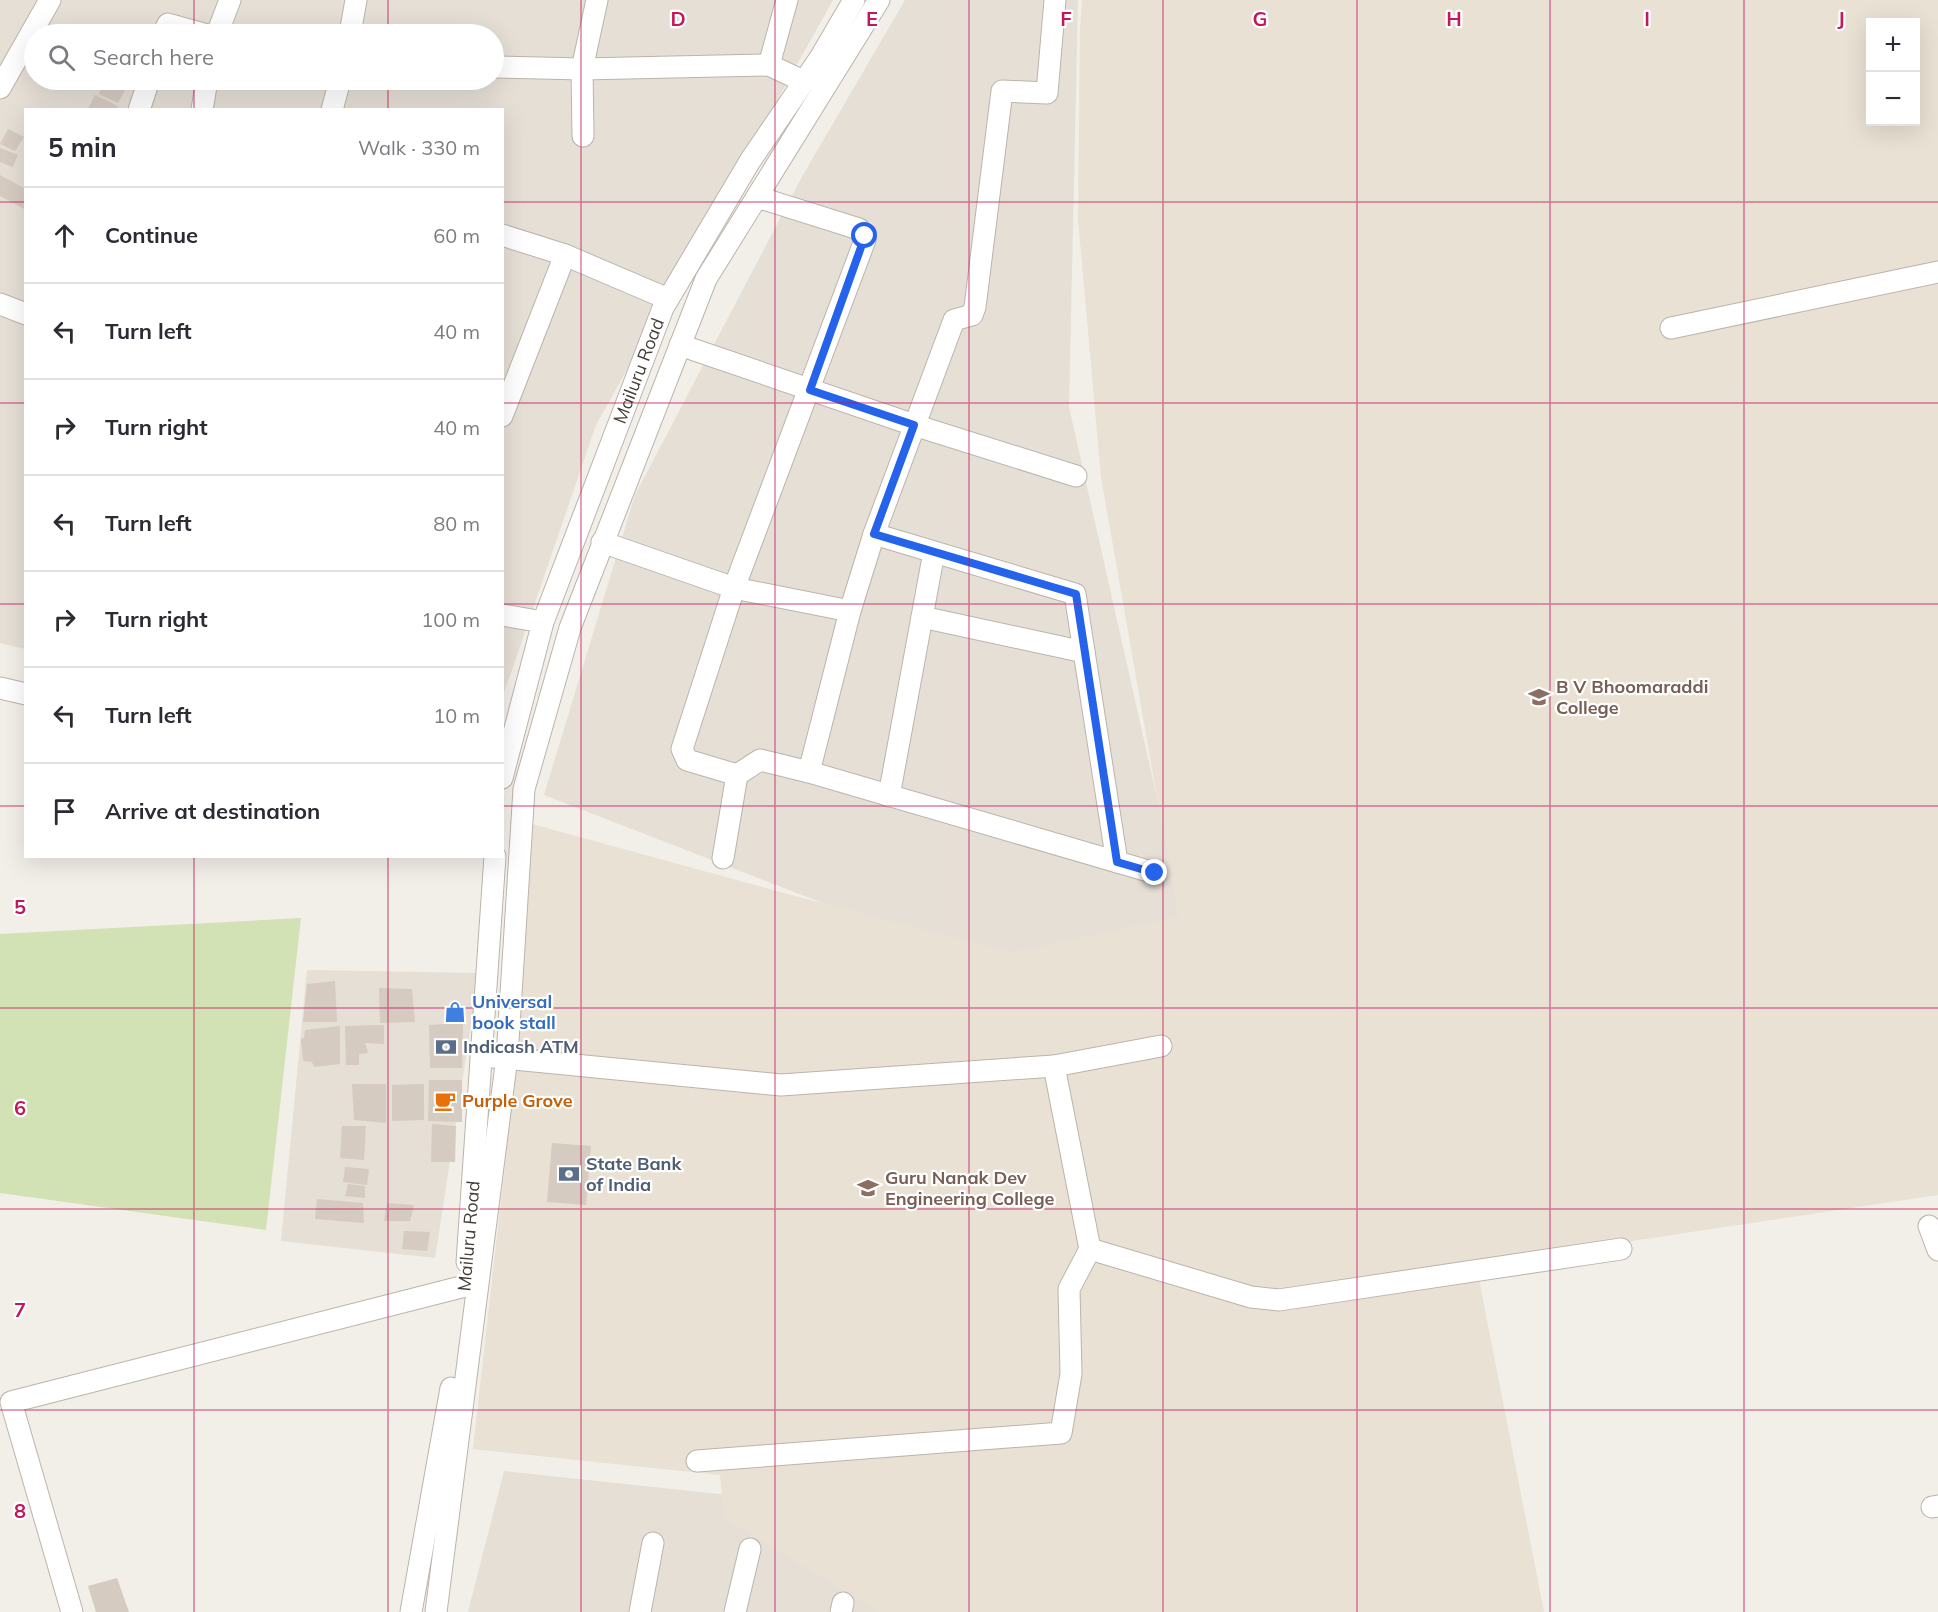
<!DOCTYPE html>
<meta charset="utf-8">
<style>
body{margin:0;font-family:Mulish,sans-serif;background:#f7f7f7;color:#2b2b33}
.controls{position:absolute;right:18px;top:18px;display:grid;overflow:hidden;border-radius:0px;box-shadow:0 6px 24px #0002}
.controls button{width:54px;height:54px;display:grid;place-items:center;padding:0;border:0;border-bottom:2px solid #e1e1e2;background:#fff;color:#2b2b33;font:30px sans-serif}
.stop{position:absolute;width:18px;height:18px;margin:-14px;border:4px solid #2563eb;border-radius:50%;background:#fff}
.stop.end{background:#2563eb;border-color:#fff;box-shadow:0 2px 6px #0008}
.list{margin:0;padding:0;list-style:none}
h2{display:flex;justify-content:space-between;align-items:center;height:78px;margin:0;padding:0 24px;font-size:26px}
h2 small{font-size:20px;font-weight:400;color:#7c7c81}
.list li{display:grid;grid-template-columns:39px 1fr auto;gap:18px;align-items:center;box-sizing:border-box;height:96px;padding:0 24px;border-top:2px solid #e1e1e2}
.list b{display:block;font-size:22px;white-space:nowrap}
.list em{font-size:20px;font-style:normal;color:#7c7c81}
.icon{flex:none;width:33px;height:33px;fill:none;stroke:currentColor;stroke-width:2;stroke-linecap:round;stroke-linejoin:round}
.map{position:relative;flex:none;width:1938px;height:1612px;overflow:hidden}
.search{position:absolute;background:#fff;box-shadow:0 6px 24px #0002;left:24px;top:24px;width:480px;height:66px;display:flex;align-items:center;gap:15px;box-sizing:border-box;padding:0 21px;border-radius:33px;color:#7c7c81;font-size:22px}
.panel{position:absolute;background:#fff;box-shadow:0 6px 24px #0002;left:24px;top:108px;width:480px;height:750px;border-radius:0px}
.map>svg:first-child{display:block}
.residential{fill:#e5dfd6;fill-rule:evenodd}
.education{fill:#e9e1d3;fill-rule:evenodd}
.green{fill:#d2e2b5}
.building{fill:#d5cbc1}
.lines{fill:none;stroke-linecap:round;stroke-linejoin:round}
.minor-casing{stroke:#bcb4ab;stroke-width:23}
.minor{stroke:#fff;stroke-width:21}
.route{stroke:#2563eb;stroke-width:8}
.grid{fill:none;stroke:#c2185b;stroke-width:1.5;stroke-opacity:0.55}
.labels{text-anchor:middle;stroke-width:4.5;stroke-linejoin:round;paint-order:stroke}
.street-label{font-size:18px;fill:#443e37;stroke:#fff}
.education-label{font-size:18px;font-weight:bold;fill:#785e54;stroke:#fff;text-anchor:start}
.shop-label{font-size:18px;font-weight:bold;fill:#366cbe;stroke:#fff;text-anchor:start}
.service-label{font-size:18px;font-weight:bold;fill:#4e5e75;stroke:#fff;text-anchor:start}
.food-label{font-size:18px;font-weight:bold;fill:#c56008;stroke:#fff;text-anchor:start}
.grid-label{font-size:20px;text-anchor:middle;font-weight:bold;fill:#c2185b;stroke:#fff;stroke-width:4.5;stroke-linejoin:round;paint-order:stroke}
</style>
<div class="map">
<svg width="1938" height="1612" viewBox="0 0 1938 1612">
<rect width="100%" height="100%" fill="#f2eee8"/>
<g class="residential">
<path d="M0,0H833L596,425L503,696L502,110H26L25,649L0,643ZM34,34H494V80H34Z"/>
<polygon points="905,0 1078,0 1069,407 1215,1055 544,795 635,495 803,175"/>
<polygon points="307,970 479,973 435,1258 281,1241"/>
<polygon points="504,1471 728,1495 904,1612 468,1612"/>
</g>
<path class="education" d="M1082,0H1938V1195L1605,1245L1478,1274L1544,1612H880L724,1519L720,1475L473,1449L512,1102L532,824L791,895L1013,952L1178,917L1101,477L1078,219L1080,28ZM1870,22H1916V122H1870Z"/>
<polygon class="green" points="301,918 266,1230 0,1193 0,934"/>
<g class="building">
<polygon points="104,80 125,90 118,103 99,94"/>
<polygon points="115,80 146,80 138,92"/>
<polygon points="95,95 118,106 116,110 88,109"/>
<polygon points="8,129 24,137 15,151 0,144"/>
<polygon points="0,148 18,155 13,167 0,162"/>
<polygon points="0,175 26,189 26,210 0,196"/>
<polygon points="335,981 337,1022 303,1022 307,984"/>
<polygon points="379,988 412,989 415,1022 380,1023"/>
<polygon points="462,1004 462,1021 448,1019 448,1005"/>
<polygon points="463,1023 462,1068 430,1068 429,1025"/>
<polygon points="384,1025 384,1044 365,1043 368,1053 359,1054 359,1065 346,1065 345,1026"/>
<polygon points="340,1026 340,1064 314,1067 312,1062 303,1061 301,1038 304,1038 305,1030"/>
<polygon points="429,1080 462,1080 462,1122 428,1121"/>
<polygon points="352,1084 386,1084 386,1123 354,1120"/>
<polygon points="424,1084 424,1120 392,1121 392,1085"/>
<polygon points="432,1124 456,1126 455,1162 431,1162"/>
<polygon points="342,1126 366,1126 364,1160 340,1158"/>
<polygon points="552,1143 591,1146 586,1205 547,1202"/>
<polygon points="345,1167 369,1169 367,1185 343,1182"/>
<polygon points="348,1184 365,1186 365,1198 345,1196"/>
<polygon points="317,1199 363,1203 364,1223 315,1219"/>
<polygon points="387,1203 414,1205 410,1221 384,1221"/>
<polygon points="404,1231 430,1232 427,1251 402,1249"/>
<polygon points="117,1578 129,1612 96,1612 88,1586"/>
</g>
<g class="lines">
<defs>
<g id="minor">
<polyline points="787,0 769,65 803,81"/>
<polyline points="163,34 168,24 204,34"/>
<polyline points="217,34 230,0"/>
<polyline points="350,34 356,0"/>
<polyline points="494,67 582,69 769,65"/>
<polyline points="0,88 50,0"/>
<polyline points="139,110 149,80"/>
<polyline points="202,110 207,80"/>
<polyline points="332,110 340,80"/>
<polyline points="583,136 582,69 597,0"/>
<polyline points="502,235 565,255 668,299"/>
<polyline points="0,304 26,314"/>
<polyline points="1671,328 1938,272"/>
<polyline points="680,345 914,425 1076,476"/>
<polyline points="502,416 565,255"/>
<polyline points="874,534 1075,594 1117,862"/>
<polyline points="602,542 734,588 850,611 874,534 954,320 972,315 975,307 1002,91 1047,93 1055,0"/>
<polyline points="502,615 543,622"/>
<polyline points="922,617 1084,652"/>
<polyline points="0,688 26,694"/>
<polyline points="809,772 1155,873"/>
<polyline points="737,775 760,760 809,772 850,611"/>
<path id="s1" d="M502,778L543,622L663,308L750,161L820,58L854,0"/>
<polyline points="889,796 934,552"/>
<polyline points="723,858 737,775 687,760 682,749 734,588 865,240 859,229 757,197"/>
<polyline points="493,1057 781,1085 1054,1066 1161,1046"/>
<polyline points="1929,1226 1938,1250"/>
<polyline points="1090,1249 1251,1297 1279,1300 1621,1249"/>
<polyline points="467,1262 495,856"/>
<polyline points="697,1461 1061,1433 1071,1374 1069,1289 1090,1249 1054,1066"/>
<polyline points="1932,1507 1938,1506"/>
<polyline points="72,1612 11,1402 465,1286"/>
<polyline points="411,1612 451,1388"/>
<polyline points="436,1612 507,1057 524,789 570,628 706,279 879,0"/>
<polyline points="640,1612 653,1543"/>
<polyline points="735,1612 750,1549"/>
<polyline points="841,1612 843,1603"/>
</g>
</defs>
<use href="#minor" class="minor-casing"/>
<use href="#minor" class="minor"/>
</g>
<g class="lines">
<polyline class="route" points="865,236 810,390 914,425 874,534 1076,594 1117,862 1155,873"/>
</g>
<path class="grid" d="M194,0V34M388,0V34M581,0V1612M775,0V1612M969,0V1612M1163,0V1612M1357,0V1612M1550,0V1612M1744,0V1612M194,80V110M388,80V110M0,202H26M502,202H1938M0,403H26M502,403H1938M0,604H26M502,604H1938M0,806H26M502,806H1938M194,856V1612M388,856V1612M0,1008H1938M0,1209H1938M0,1410H1938"/>
<defs>
<symbol id="university-bare" viewBox="-9 -9 18 18"><path d="M0-5L7-2L0 1L-7-2ZM-4 1L0 2.5L4 1V4Q0 6-4 4Z" fill="#8d6e63" stroke="#fff" stroke-width="2.5" paint-order="stroke"/></symbol>
<symbol id="shop-bare" viewBox="-9 -9 18 18"><path d="M-5-2.5h2.3a2.7 3.5 0 0 1 5.4 0H5L5.5 6h-11ZM-1.5-2.5h3a1.5 2.3 0 0 0-3 0Z" fill="#3f7fe0" stroke="#fff" stroke-width="2.5" paint-order="stroke"/></symbol>
<symbol id="bank-bare" viewBox="-9 -9 18 18"><path d="M-6-4H6V4H-6ZM0-2.3a2.3 2.3 0 1 0 0 4.6a2.3 2.3 0 1 0 0-4.6Z" fill="#5c6f8a" stroke="#fff" stroke-width="2.5" paint-order="stroke"/></symbol>
<symbol id="cafe-bare" viewBox="-9 -9 18 18"><path d="M-5.5-4.5H6V0H3Q3 3.5 0 3.5H-2.5Q-5.5 3.5-5.5 0ZM3-3.2v2h1.7v-2ZM-6 4.5H4V6H-6Z" fill="#e8710a" stroke="#fff" stroke-width="2.5" paint-order="stroke"/></symbol>
</defs>
<g fill-rule="evenodd">
<use href="#university-bare" x="1524" y="682" width="30" height="30"/>
<use href="#shop-bare" x="440" y="997" width="30" height="30"/>
<use href="#bank-bare" x="431" y="1032" width="30" height="30"/>
<use href="#cafe-bare" x="430" y="1086" width="30" height="30"/>
<use href="#bank-bare" x="554" y="1159" width="30" height="30"/>
<use href="#university-bare" x="853" y="1173" width="30" height="30"/>
</g>
<g class="labels">
<g class="street-label">
<text dy="6" stroke="none"><textPath href="#s1" startOffset="430">Mailuru Road</textPath></text>
<text transform="translate(469 1236) rotate(-85)" y="6">Mailuru Road</text>
</g>
<g class="education-label">
<text x="1556" y="693">B V Bhoomaraddi<tspan x="1556" dy="21">College</tspan></text>
<text x="885" y="1184">Guru Nanak Dev<tspan x="885" dy="21">Engineering College</tspan></text>
</g>
<g class="shop-label">
<text x="472" y="1008">Universal<tspan x="472" dy="21">book stall</tspan></text>
</g>
<g class="service-label">
<text x="463" y="1053">Indicash ATM</text>
<text x="586" y="1170">State Bank<tspan x="586" dy="21">of India</tspan></text>
</g>
<g class="food-label">
<text x="462" y="1107">Purple Grove</text>
</g>
</g>
<g class="grid-label">
<text x="678" y="26">D</text>
<text x="872" y="26">E</text>
<text x="1066" y="26">F</text>
<text x="1260" y="26">G</text>
<text x="1454" y="26">H</text>
<text x="1647" y="26">I</text>
<text x="1841" y="26">J</text>
<text x="20" y="914">5</text>
<text x="20" y="1115">6</text>
<text x="20" y="1317">7</text>
<text x="20" y="1518">8</text>
</g>
</svg>
<div class="controls">
<button>+</button>
<button>−</button>
</div>
<div class="stop" style="left:865px;top:236px"></div>
<div class="stop end" style="left:1155px;top:873px"></div>
<div class="search"><svg class="icon" aria-label="search" viewBox="0 0 24 24"><circle cx="10" cy="10" r="6"/><path d="M15 15l6 6"/></svg>Search here</div>
<section class="panel">
<h2>5 min<small>Walk · 330 m</small></h2>
<ul class="list">
<li><svg class="icon" aria-label="ahead" viewBox="0 0 24 24"><path d="M12 20V5M6 11l6-6 6 6"/></svg><div><b>Continue</b></div><em>60 m</em></li>
<li><svg class="icon" aria-label="left" viewBox="0 0 24 24"><path d="M17 20v-9H6M10 6l-5 5 5 5"/></svg><div><b>Turn left</b></div><em>40 m</em></li>
<li><svg class="icon" aria-label="right" viewBox="0 0 24 24"><path d="M7 20v-9h11M14 6l5 5-5 5"/></svg><div><b>Turn right</b></div><em>40 m</em></li>
<li><svg class="icon" aria-label="left" viewBox="0 0 24 24"><path d="M17 20v-9H6M10 6l-5 5 5 5"/></svg><div><b>Turn left</b></div><em>80 m</em></li>
<li><svg class="icon" aria-label="right" viewBox="0 0 24 24"><path d="M7 20v-9h11M14 6l5 5-5 5"/></svg><div><b>Turn right</b></div><em>100 m</em></li>
<li><svg class="icon" aria-label="left" viewBox="0 0 24 24"><path d="M17 20v-9H6M10 6l-5 5 5 5"/></svg><div><b>Turn left</b></div><em>10 m</em></li>
<li><svg class="icon" aria-label="arrive" viewBox="0 0 24 24"><path d="M6 21V4h12l-3 4 3 4H6"/></svg><div><b>Arrive at destination</b></div></li>
</ul>
</section>
</div>
